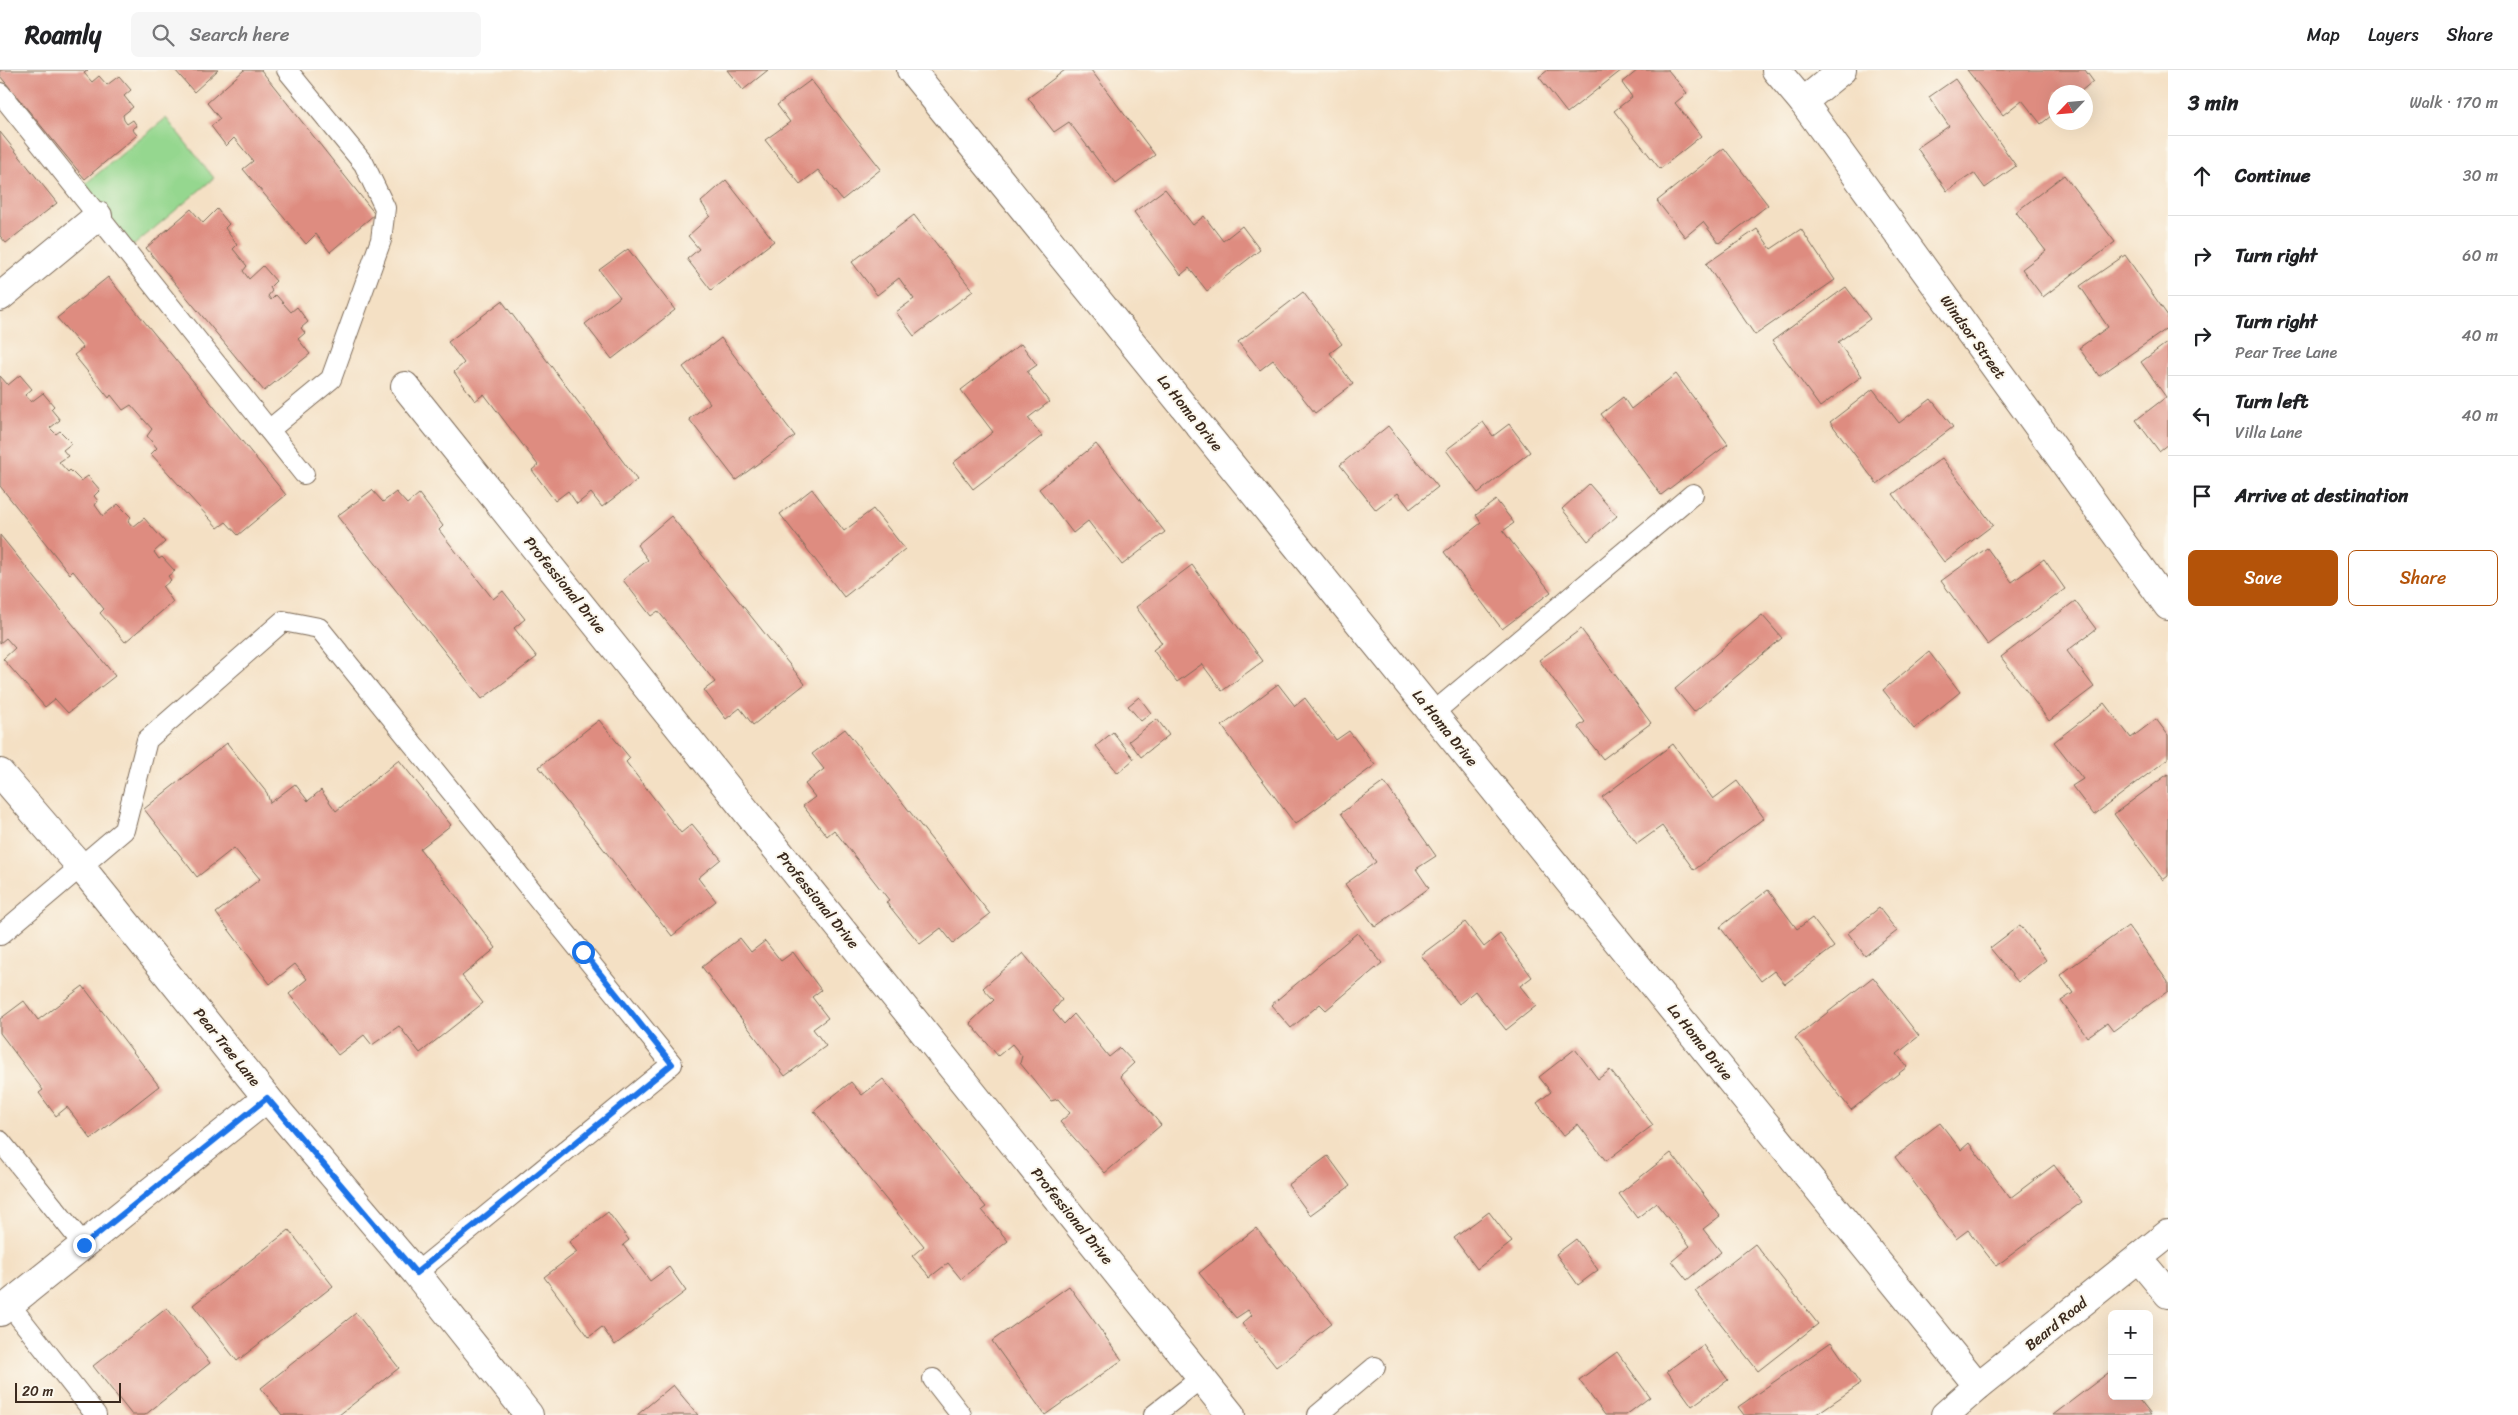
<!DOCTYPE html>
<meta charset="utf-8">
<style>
body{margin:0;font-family:Sriracha,sans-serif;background:#f6f6f6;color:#202124}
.controls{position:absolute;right:15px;bottom:15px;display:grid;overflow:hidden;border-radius:8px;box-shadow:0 5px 20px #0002}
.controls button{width:45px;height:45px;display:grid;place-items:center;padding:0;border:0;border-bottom:1px solid #e0e0e0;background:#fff;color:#202124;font:25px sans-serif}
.compass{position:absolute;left:2048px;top:15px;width:45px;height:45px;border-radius:50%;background:#fff;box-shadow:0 5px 20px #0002;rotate:244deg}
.scale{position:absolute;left:15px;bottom:12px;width:106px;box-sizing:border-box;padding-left:5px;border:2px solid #3b2a1e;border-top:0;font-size:14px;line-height:18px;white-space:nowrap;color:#3b2a1e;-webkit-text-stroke:4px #fbf7ec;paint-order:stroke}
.stop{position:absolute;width:15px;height:15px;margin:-11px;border:4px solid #1a73e8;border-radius:50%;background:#fff}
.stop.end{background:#1a73e8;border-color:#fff;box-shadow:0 1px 5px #0008}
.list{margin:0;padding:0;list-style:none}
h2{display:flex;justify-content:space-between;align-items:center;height:65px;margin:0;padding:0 20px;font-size:21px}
h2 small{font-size:16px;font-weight:400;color:#757577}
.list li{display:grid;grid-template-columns:32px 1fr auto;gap:15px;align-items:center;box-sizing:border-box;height:80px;padding:0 20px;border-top:1px solid #e0e0e0}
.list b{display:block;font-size:19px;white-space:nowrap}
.list p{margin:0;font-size:16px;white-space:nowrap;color:#757577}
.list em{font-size:16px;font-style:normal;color:#757577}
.actions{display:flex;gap:10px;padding:15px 20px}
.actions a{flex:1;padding:11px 0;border:1px solid #b45309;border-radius:8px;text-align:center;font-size:18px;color:#b45309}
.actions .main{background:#b45309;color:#fff}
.icon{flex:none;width:28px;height:28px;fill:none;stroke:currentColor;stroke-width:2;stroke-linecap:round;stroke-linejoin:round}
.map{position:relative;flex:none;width:2168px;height:1345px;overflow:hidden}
header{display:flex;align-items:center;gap:30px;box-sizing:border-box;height:70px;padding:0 25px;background:#fff;border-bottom:1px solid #e0e0e0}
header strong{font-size:24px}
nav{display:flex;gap:28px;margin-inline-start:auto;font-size:18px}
.search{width:350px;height:45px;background:#f6f6f6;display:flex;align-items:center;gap:12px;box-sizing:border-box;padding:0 18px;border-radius:8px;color:#757577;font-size:19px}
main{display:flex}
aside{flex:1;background:#fff}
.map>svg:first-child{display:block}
.green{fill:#95d78f;stroke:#688056}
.building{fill:#de8c80}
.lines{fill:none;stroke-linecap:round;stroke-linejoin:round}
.lane-casing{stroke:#7c6a58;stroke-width:22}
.street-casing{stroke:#7c6a58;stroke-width:30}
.lane{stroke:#fff;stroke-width:20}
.street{stroke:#fff;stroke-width:28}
.route{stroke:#1a73e8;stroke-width:6}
.labels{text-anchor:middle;stroke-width:4;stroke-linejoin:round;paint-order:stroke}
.street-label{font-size:15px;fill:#3b2a1e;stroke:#fbf7ec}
</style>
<header>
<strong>Roamly</strong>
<div class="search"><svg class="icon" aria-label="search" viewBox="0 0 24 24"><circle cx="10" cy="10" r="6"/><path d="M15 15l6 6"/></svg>Search here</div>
<nav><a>Map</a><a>Layers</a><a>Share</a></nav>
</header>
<main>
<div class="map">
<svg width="2168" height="1345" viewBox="0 0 2168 1345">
<rect width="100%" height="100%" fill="#fbf7ec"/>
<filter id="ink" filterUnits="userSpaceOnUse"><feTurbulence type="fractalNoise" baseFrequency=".02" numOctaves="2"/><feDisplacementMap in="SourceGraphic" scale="10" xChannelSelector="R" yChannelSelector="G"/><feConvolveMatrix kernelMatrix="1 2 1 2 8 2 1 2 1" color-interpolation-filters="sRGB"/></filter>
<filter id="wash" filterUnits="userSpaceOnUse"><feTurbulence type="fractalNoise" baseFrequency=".0096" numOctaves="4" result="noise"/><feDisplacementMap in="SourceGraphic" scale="20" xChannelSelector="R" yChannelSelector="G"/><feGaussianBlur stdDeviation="1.12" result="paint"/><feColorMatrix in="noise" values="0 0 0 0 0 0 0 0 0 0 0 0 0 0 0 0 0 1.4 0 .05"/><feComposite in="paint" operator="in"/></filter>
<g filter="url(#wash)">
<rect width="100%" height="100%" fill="#f4e0c4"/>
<polygon class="green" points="166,48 214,108 133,176 85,114"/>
<g id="blocks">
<g class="building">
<polygon points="0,0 88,0 84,3 92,12 99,6 107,15 119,6 131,20 124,26 133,37 123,45 124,50 127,54 133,50 137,56 132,59 137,65 85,109 0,6"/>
<polygon points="175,0 218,0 194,22"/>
<polygon points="244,0 261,0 375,144 330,182 316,164 306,174 243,99 253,91 234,68 226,76 211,56 220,49 207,33"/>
<polygon points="727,0 768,0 743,20"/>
<polygon points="1065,0 1091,0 1155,85 1116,114 1069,52 1054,62 1028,28"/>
<polygon points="1548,0 1622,0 1567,43 1539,7"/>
<polygon points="1638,0 1668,0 1687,23 1675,33 1701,66 1660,99 1614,41 1632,27 1622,13"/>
<polygon points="1967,0 2085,0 2093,11 2080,22 2056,22 2056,42 2041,54 2022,30 2003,45"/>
<polygon points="1955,9 2016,96 1985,118 1974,103 1947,121 1917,78 1949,56 1929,27"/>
<polygon points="811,10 881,99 842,130 818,100 800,114 765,70 790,52 777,35"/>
<polygon points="0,62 57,133 6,173 0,166"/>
<polygon points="1724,78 1768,135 1719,173 1703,152 1685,167 1657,131"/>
<polygon points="2064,105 2115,172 2043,227 2022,199 2046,181 2016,142"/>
<polygon points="726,110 774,171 711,220 687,189 699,179 688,166 710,146 701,132"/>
<polygon points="1165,119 1193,155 1204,146 1223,171 1242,156 1260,180 1207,221 1189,198 1181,205 1134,142"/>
<polygon points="191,139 203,153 217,139 229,154 225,158 237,175 233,179 247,196 243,201 249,209 263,196 276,211 270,217 272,221 268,226 271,230 276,225 291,242 297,237 308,252 301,258 305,263 298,269 310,284 264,321 146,178"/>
<polygon points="914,145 973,221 914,266 896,242 914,229 899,208 877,225 852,192"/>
<polygon points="1757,159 1771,179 1801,159 1835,210 1755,265 1706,194"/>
<polygon points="628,179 675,240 612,289 585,254 620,227 599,200"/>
<polygon points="2125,185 2168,246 2168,258 2099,306 2079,278 2108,257 2080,216"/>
<polygon points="108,207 286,425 238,465 226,452 218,458 151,384 157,378 147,366 152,359 131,335 123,340 111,325 109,328 74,285 83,278 57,248"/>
<polygon points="1846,217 1870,249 1838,272 1862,306 1820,337 1772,271"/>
<polygon points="1303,222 1342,274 1330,283 1353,314 1315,343 1273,290 1260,300 1238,272"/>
<polygon points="502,231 637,410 602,437 591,423 577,434 568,421 555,431 532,400 538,395 484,324 475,331 454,302 464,293 448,272"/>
<polygon points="721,268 795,366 736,410 689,349 710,333 683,297"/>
<polygon points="2168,272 2168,374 2159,381 2136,350 2166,327 2141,292"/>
<polygon points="1021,274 1037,295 1027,302 1049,332 1028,348 1042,366 973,419 953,393 993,362 961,320"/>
<polygon points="1676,304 1728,374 1661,425 1601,344 1623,327 1631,339"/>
<polygon points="20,305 32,319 25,325 31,332 43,323 54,336 51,339 60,350 50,358 56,364 60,361 72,373 63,380 68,386 59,392 68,402 70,400 81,411 88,406 100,420 94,426 98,431 95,435 103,446 118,434 131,447 128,451 133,457 144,448 165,472 154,482 159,489 162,487 175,501 168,506 171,510 163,517 173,532 125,572 100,543 104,539 73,501 70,504 0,416 0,306 8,315"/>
<polygon points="1873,319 1899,353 1931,329 1953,357 1877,414 1830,352"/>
<polygon points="1483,352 1493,366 1509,354 1530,382 1478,423 1446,380"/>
<polygon points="1388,356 1438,417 1410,439 1398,423 1376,440 1340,395"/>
<polygon points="1096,374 1165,462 1122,495 1088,451 1073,463 1039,419"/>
<polygon points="1942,388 1993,455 1944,492 1893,424"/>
<polygon points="1589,414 1617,446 1588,471 1562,439"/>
<polygon points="812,419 844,461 873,439 905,479 844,527 780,444"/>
<polygon points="372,420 383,432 396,422 407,434 419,424 443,456 439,460 493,529 503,521 525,549 514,558 537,587 482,629 337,446"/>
<polygon points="1496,430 1514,453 1503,461 1551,522 1502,559 1444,482 1481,453 1476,445"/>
<polygon points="671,446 805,614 753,655 740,638 726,649 704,620 715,612 658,541 651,546 623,510 648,490 637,475"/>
<polygon points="0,465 115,606 68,643 55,629 45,637 3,589 15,578 6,568 0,573"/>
<polygon points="1987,478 2012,512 2044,489 2065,519 1988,575 1941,511"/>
<polygon points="1192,495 1263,591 1222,621 1202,594 1177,612 1153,580 1162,573 1136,537"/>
<polygon points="2075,531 2096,559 2067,581 2094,617 2049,651 2001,587"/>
<polygon points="1762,545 1782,568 1694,642 1675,619"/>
<polygon points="1581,559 1651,653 1603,689 1578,657 1585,652 1539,590"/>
<polygon points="1929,582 1960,622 1914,659 1883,620"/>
<polygon points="1278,614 1295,636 1305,628 1336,670 1349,661 1375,695 1295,754 1222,656"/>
<polygon points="1139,627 1151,643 1141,651 1128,636"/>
<polygon points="2104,633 2131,668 2156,649 2168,665 2168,689 2094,745 2072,716 2083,709 2054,672"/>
<polygon points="1157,649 1169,665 1141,687 1129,671"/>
<polygon points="599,650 630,688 626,692 681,763 692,754 721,789 698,808 716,831 672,866 539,697"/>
<polygon points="845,659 990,844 953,873 941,858 920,874 886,832 889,830 834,760 827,766 803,736 815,727 805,714 824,699 812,684"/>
<polygon points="1113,662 1134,689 1118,703 1096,676"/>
<polygon points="227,673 267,723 270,733 295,714 308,731 321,720 336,741 399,690 451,755 420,779 496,878 462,906 483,933 420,983 399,956 372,975 364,965 338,985 289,924 307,909 295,894 270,914 216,843 260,809 234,778 197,807 144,739"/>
<polygon points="1673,674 1713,729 1737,711 1764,748 1694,800 1662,756 1637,774 1602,727"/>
<polygon points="2168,704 2168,806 2163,810 2114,744"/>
<polygon points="1384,712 1436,786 1416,799 1429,818 1375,857 1345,814 1376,792 1341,743"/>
<polygon points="1768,820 1797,859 1812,848 1834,877 1785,914 1774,901 1761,911 1720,857"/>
<polygon points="1879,838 1897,861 1865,886 1848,863"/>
<polygon points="1465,852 1484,877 1500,864 1532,907 1520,916 1536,936 1506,960 1475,921 1459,934 1421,885"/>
<polygon points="2020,855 2046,890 2018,912 1990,878"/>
<polygon points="2128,856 2168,912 2168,921 2113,961 2107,953 2087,967 2061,931 2073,923 2060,905"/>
<polygon points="1357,863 1382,893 1326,940 1320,934 1291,958 1271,935"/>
<polygon points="740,868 751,882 765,871 781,891 793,882 821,920 812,927 828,948 813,959 826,976 785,1006 702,897"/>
<polygon points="1023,883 1062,930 1053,941 1064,954 1074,944 1109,987 1120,978 1134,993 1120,1006 1161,1055 1105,1103 1060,1052 1070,1043 1058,1029 1051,1031 1020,993 1022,986 1012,974 998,986 970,953 994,930 983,918"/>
<polygon points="1873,907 1919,966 1897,984 1907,997 1851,1040 1795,968"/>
<polygon points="83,916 159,1016 91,1069 67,1037 56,1046 39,1023 43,1020 0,963 0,949 24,931 38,950"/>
<polygon points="1575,979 1598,1009 1610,1000 1653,1055 1606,1091 1578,1054 1563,1066 1537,1033 1551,1022 1539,1007"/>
<polygon points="883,1009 986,1137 982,1140 1008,1171 961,1209 948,1193 930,1207 912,1186 924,1176 814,1041 851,1012 862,1025"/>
<polygon points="1940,1053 1961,1080 1969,1073 2010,1128 2054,1095 2082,1132 1996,1196 1968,1160 1956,1169 1895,1087"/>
<polygon points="1671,1083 1720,1146 1703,1159 1721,1182 1687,1210 1672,1191 1690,1176 1656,1133 1637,1148 1619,1124"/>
<polygon points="1328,1086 1350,1116 1310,1145 1288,1115"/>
<polygon points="608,1142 629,1170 623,1175 650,1211 669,1197 686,1221 615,1275 602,1257 589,1267 544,1207 577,1182 569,1172"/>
<polygon points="1489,1142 1512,1172 1477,1199 1454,1168"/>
<polygon points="1256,1158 1332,1253 1276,1297 1242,1254 1252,1245 1248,1240 1236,1248 1199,1203"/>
<polygon points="289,1160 333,1216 237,1291 193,1235"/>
<polygon points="1576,1169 1598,1200 1578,1215 1556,1184"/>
<polygon points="1755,1174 1818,1254 1758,1301 1695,1221"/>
<polygon points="1069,1216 1122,1290 1045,1345 992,1271"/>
<polygon points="167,1238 210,1293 145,1345 132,1345 93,1296"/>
<polygon points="356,1243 399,1298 339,1345 282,1345 261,1318"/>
<polygon points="1831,1272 1860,1314 1815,1345 1744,1345 1738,1337"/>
<polygon points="1703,1275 1728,1310 1692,1336 1667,1301"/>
<polygon points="1617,1282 1650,1327 1626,1345 1605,1345 1579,1310"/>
<polygon points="2112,1300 2112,1326 2136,1326 2151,1345 2053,1345"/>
<polygon points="673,1315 698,1345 637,1345"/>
</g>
</g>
</g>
<g filter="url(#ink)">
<use href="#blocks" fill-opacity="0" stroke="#7c6a58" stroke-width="1"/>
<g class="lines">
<defs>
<g id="lane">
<polyline points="0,23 304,404"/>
<polyline points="269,360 331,309 381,170 385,138 364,94 287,0"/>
<polyline points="1433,643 1693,424"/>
<polyline points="0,865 124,760 147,670 283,551 319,558 672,994 416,1203"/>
<polyline points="0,1071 84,1175"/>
<polyline points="9,1234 96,1345"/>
<polyline points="933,1309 961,1345"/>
<polyline points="1154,1345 1201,1308"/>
<polyline points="1318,1345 1375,1297"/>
</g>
<g id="street">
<polyline points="911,0 1978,1316"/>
<polyline points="1776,0 1803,32 2168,536"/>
<polyline points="1803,32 1842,0"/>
<polyline points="0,227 98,146"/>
<polyline points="405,316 1231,1345"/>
<polyline points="0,703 81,797 267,1028 416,1203 529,1345"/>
<polyline points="2138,1188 2168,1224"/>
<polyline points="0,1242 267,1028"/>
<polyline points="1945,1345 1978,1316 2168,1164"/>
</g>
</defs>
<use href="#lane" class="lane-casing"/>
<use href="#street" class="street-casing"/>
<use href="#lane" class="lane"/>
<use href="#street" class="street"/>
</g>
</g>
<g class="lines" filter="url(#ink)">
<polyline class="route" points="84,1175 267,1028 416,1203 672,994 583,882"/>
</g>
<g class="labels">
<g class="street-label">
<text transform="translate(1973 267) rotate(54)" y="5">Windsor Street</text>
<text transform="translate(1190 343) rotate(51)" y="5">La Homa Drive</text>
<text transform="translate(565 515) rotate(51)" y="5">Professional Drive</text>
<text transform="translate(1445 658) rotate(51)" y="5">La Homa Drive</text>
<text transform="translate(818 830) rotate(51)" y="5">Professional Drive</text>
<text transform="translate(1700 972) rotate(51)" y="5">La Homa Drive</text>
<text transform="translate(227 977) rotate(51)" y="5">Pear Tree Lane</text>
<text transform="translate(1072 1146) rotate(51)" y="5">Professional Drive</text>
<text transform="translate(2056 1254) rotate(-39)" y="5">Beard Road</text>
</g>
</g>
</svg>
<div class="controls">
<button>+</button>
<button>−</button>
</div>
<svg class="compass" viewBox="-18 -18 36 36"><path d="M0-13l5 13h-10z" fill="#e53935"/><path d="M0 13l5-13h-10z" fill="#757577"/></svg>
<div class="scale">20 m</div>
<div class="stop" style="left:583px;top:882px"></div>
<div class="stop end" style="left:84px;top:1175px"></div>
</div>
<aside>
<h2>3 min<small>Walk · 170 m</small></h2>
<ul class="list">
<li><svg class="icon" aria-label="ahead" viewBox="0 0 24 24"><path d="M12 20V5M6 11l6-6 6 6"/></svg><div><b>Continue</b></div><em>30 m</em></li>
<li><svg class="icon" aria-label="right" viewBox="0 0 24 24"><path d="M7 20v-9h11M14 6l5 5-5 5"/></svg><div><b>Turn right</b></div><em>60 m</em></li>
<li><svg class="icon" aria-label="right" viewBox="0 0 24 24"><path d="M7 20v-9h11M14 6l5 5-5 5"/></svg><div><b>Turn right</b><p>Pear Tree Lane</p></div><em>40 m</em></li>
<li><svg class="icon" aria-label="left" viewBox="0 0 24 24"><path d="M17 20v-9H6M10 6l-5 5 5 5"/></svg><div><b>Turn left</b><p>Villa Lane</p></div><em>40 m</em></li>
<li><svg class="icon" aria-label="arrive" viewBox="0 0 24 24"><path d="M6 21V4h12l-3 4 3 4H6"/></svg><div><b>Arrive at destination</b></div></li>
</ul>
<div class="actions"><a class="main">Save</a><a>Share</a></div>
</aside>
</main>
